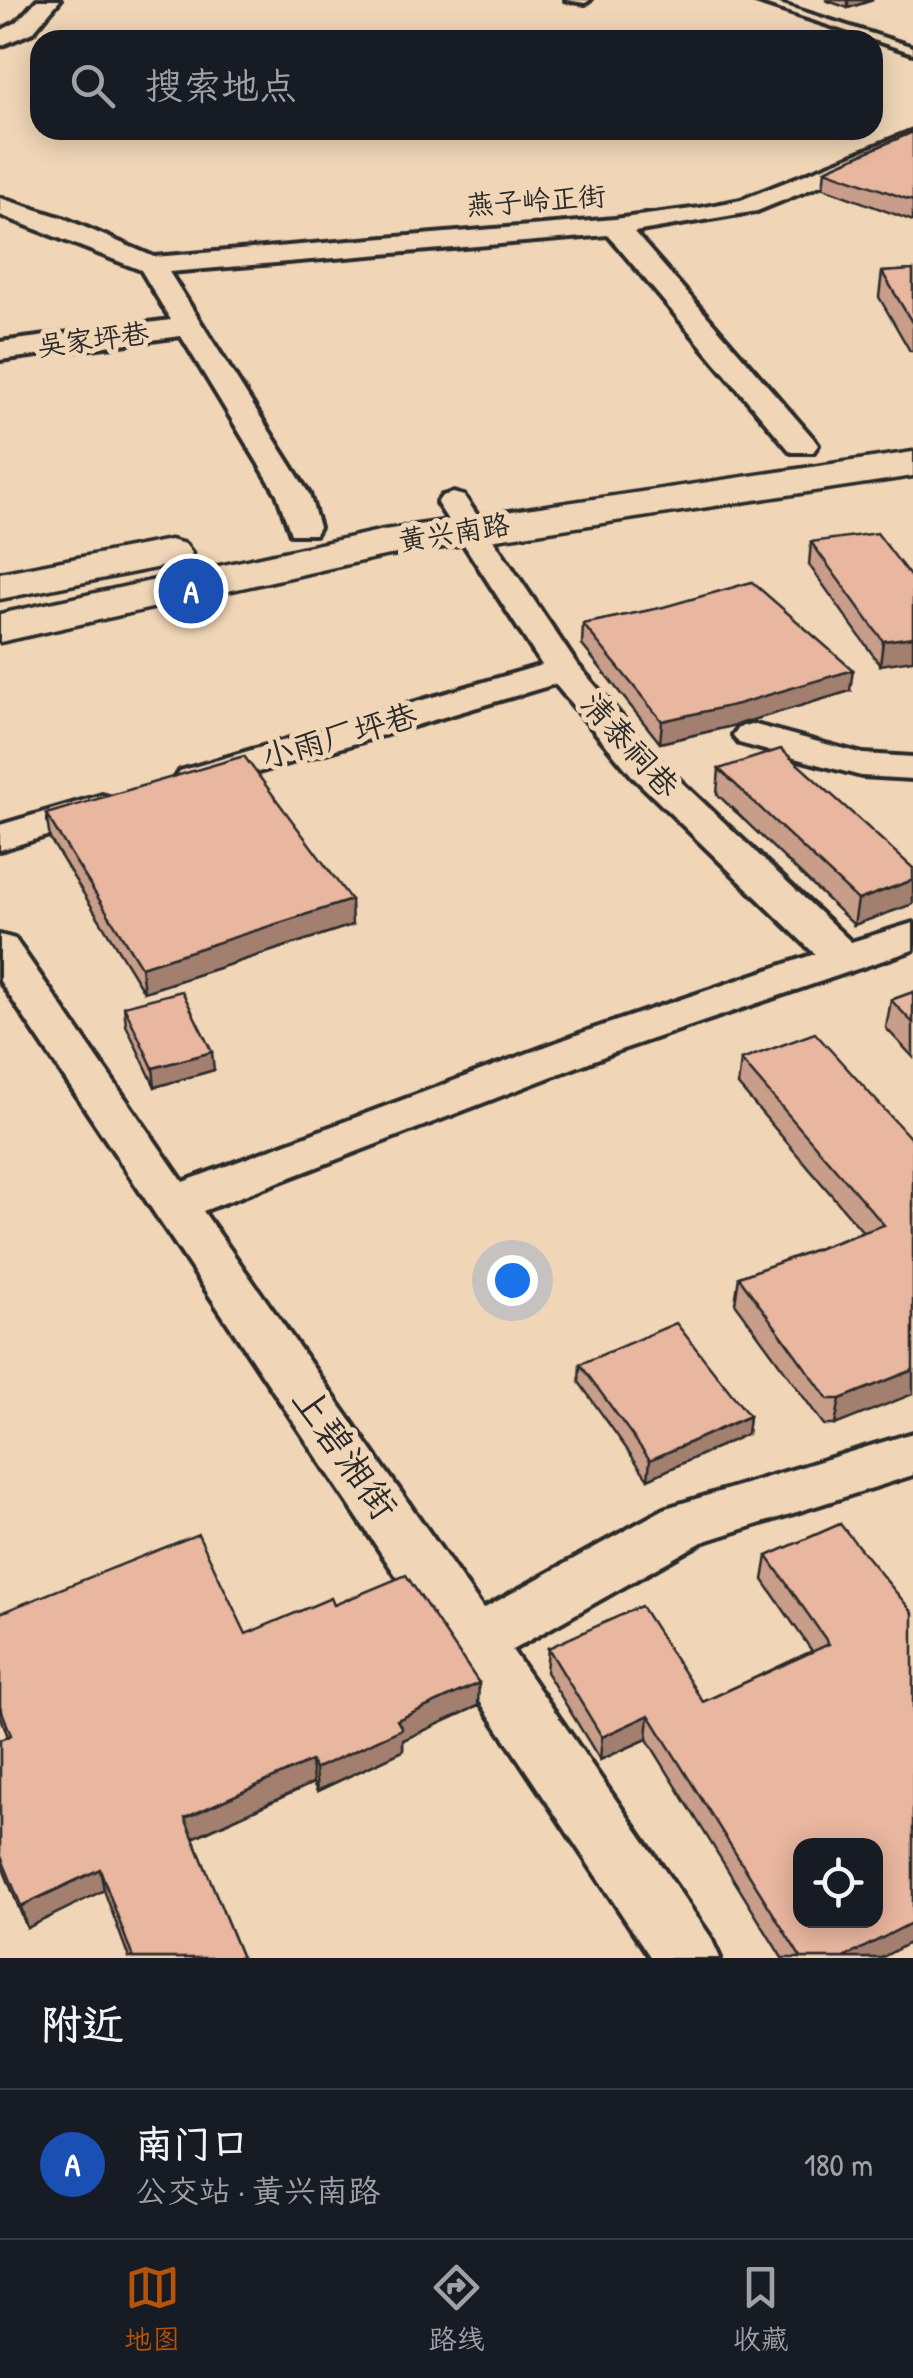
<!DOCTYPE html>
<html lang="zh">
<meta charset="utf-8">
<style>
body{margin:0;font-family:"Patrick Hand","LXGW WenKai TC",sans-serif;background:#242831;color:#f1f3f6}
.controls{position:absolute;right:30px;bottom:30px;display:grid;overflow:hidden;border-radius:20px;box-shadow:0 5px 25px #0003}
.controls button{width:90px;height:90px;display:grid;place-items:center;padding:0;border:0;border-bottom:2px solid #363941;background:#171b24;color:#f1f3f6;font:50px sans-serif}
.you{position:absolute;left:512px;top:1280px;width:35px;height:35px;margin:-25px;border:8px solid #fff;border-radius:50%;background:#1a73e8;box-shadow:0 0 0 15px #1a73e833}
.badge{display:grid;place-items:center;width:65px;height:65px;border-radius:50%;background:#b45309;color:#fff;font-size:32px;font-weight:700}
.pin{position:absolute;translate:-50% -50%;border:5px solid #fff;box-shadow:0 2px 10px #0006}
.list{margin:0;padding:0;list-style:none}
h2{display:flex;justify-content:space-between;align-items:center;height:130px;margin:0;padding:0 40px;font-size:42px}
h2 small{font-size:32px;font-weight:400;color:#9ea1a6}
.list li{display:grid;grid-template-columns:65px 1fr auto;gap:30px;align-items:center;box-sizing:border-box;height:150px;padding:0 40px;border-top:2px solid #363941}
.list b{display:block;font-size:38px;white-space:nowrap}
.list p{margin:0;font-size:32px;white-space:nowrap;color:#9ea1a6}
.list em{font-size:32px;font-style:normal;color:#9ea1a6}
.icon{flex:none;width:55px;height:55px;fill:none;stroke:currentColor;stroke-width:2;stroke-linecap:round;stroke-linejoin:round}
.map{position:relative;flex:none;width:913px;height:1958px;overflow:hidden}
.search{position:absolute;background:#171b24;box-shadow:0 5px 25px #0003;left:30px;right:30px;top:30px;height:110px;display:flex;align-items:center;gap:25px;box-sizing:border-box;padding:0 35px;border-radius:30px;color:#9ea1a6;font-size:38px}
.sheet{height:280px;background:#171b24}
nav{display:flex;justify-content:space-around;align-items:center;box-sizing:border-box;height:140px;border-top:2px solid #363941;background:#171b24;font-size:28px;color:#9ea1a6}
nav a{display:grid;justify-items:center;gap:5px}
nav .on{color:#b45309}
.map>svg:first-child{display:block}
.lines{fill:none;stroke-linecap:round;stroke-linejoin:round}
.lane-casing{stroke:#2b2b2b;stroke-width:8}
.street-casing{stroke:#2b2b2b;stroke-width:8}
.secondary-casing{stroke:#2b2b2b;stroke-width:7}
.lane{fill:#f0d6b7;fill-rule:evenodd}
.street{fill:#f0d6b7;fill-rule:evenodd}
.secondary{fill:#f0d6b7;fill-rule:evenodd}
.wall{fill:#c89d89;stroke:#2b2b2b;stroke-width:2.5}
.shaded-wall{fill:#a37f6f;stroke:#2b2b2b;stroke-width:2.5}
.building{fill:#e9b69f;stroke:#2b2b2b;stroke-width:2.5;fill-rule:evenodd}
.labels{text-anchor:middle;stroke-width:10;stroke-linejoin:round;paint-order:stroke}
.far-street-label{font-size:28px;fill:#2b2b2b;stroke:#f0d6b7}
.street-label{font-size:32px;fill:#2b2b2b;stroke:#f0d6b7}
.near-street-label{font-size:38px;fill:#2b2b2b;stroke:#f0d6b7}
</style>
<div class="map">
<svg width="913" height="1958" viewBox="0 0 913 1958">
<rect width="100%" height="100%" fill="#f0d6b7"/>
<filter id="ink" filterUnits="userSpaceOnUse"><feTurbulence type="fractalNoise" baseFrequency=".01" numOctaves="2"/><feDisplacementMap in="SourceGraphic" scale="20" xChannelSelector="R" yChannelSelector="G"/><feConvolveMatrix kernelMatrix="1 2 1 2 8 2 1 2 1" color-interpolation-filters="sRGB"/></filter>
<g filter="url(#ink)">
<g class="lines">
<defs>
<g id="lane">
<polygon points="566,0 590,0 585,3"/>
<polygon points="752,0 767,0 913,47 913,53"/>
</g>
<g id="street">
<polygon points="37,0 60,0 33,32 0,46 0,31 17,22"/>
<polygon points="913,131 913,147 757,211 634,232 813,438 818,445 813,452 791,452 608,235 169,272 309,494 319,527 315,534 291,534 277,494 181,336 0,360 0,342 171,320 141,270 0,215 0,198 63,218 154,257 615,219 700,208 741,200"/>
<polygon points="453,493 464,496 576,663 659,761 851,942 913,923 913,950 620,1050 203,1211 483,1609 666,1508 913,1433 913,1475 702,1542 512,1650 710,1936 720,1958 651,1958 0,981 0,935 15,939 183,1182 590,1030 815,954 633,777 555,684 208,787 194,790 180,787 175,779 180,771 542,665 437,503 442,496"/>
<polygon points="752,724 863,754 913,757 913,779 861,776 739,743 733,735 739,727"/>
<polygon points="102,795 116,799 121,807 116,815 0,850 0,825"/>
</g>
<g id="secondary">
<polygon points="913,452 913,476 384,556 0,642 0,614 384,530"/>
<polygon points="170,540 185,544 192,553 185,562 0,599 0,573"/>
</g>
</defs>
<use href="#lane" class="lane-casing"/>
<use href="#street" class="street-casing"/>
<use href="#secondary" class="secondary-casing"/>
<use href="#lane" class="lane"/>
<use href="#street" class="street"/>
<use href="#secondary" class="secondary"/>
</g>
<g class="wall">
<polygon points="825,0 873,0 848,8"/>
<polygon points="913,132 913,221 823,188 825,170"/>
<polygon points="913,270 913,351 910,351 879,297 882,272"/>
<polygon points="811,542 913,580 880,665 809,565"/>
<polygon points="660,608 850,691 736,725 660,743 582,645 583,624"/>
<polygon points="719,769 913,868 854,925 717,794"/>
<polygon points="46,814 352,925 144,992 50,839"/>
<polygon points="913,992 913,1057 886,1028 891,1000"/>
<polygon points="124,1006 214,1070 155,1087 126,1025"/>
<polygon points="741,1060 913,1141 835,1425 824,1425 735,1303 739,1277 863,1232 738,1085"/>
<polygon points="580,1364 749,1416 747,1434 648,1479 579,1382"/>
<polygon points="840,1524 881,1958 782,1958 647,1739 600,1760 546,1672 548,1648 703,1702 812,1651 763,1580 767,1556"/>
<polygon points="334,1605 478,1706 403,1740 403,1751 317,1791 313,1783 193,1838 242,1958 129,1958 104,1890 27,1928 0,1861 0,1740 8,1737 0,1714 0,1613 246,1634"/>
</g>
<g class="shaded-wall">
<polygon points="848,0 873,0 848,8"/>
<polygon points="913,637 913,660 880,665 883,641"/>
<polygon points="853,670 850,691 736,725 660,743 662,721"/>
<polygon points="913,880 913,904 854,925 858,900"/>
<polygon points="351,900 352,925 144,992 141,967"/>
<polygon points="212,1052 214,1070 155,1087 153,1068"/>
<polygon points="913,1370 913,1394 835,1425 840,1399"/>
<polygon points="749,1416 747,1434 648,1479 650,1460"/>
<polygon points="479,1683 478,1706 403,1740 403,1751 317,1791 315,1769 397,1720"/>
<polygon points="649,1715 647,1739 600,1760 602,1737"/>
<polygon points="311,1761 313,1783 188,1840 185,1818"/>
<polygon points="100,1869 104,1890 27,1928 21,1906"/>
<polygon points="913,1922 913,1941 881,1958 843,1958"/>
</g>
<g class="building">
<polygon points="913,132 913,201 825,170"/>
<polygon points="913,270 913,324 882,272"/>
<polygon points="877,533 913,580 913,637 883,641 811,542"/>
<polygon points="752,582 853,670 738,704 662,721 583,624 660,608"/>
<polygon points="781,749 913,868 913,880 858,900 719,769"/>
<polygon points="244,756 351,900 141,967 46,814"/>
<polygon points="182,991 212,1052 153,1068 124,1006"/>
<polygon points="913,992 913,1023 891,1000"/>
<polygon points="815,1033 913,1141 913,1370 840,1399 828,1399 739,1277 884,1225 741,1060"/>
<polygon points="676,1323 749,1416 650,1460 580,1364"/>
<path d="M840,1524L913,1613V1922L843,1958H801L649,1715L602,1737L548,1648L641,1606L703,1702L829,1644L767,1556ZM800,1846H876V1920H800Z"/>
<polygon points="198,1534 246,1634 331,1598 334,1605 406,1575 479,1683 397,1720 402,1729 315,1769 311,1761 185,1818 242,1958 133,1958 100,1869 21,1906 0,1854 0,1740 11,1735 0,1706 0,1613"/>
</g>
</g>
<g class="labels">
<g class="far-street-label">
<text transform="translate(536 200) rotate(-4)" y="10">燕子岭正街</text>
<text transform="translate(93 339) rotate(-7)" y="10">吴家坪巷</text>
<text transform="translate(454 532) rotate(-9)" y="10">黄兴南路</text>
</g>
<g class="street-label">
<text transform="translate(339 736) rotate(-16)" y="11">小雨厂坪巷</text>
<text transform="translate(630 745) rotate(48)" y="11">清泰祠巷</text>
</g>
<g class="near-street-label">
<text transform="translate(345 1453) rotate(55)" y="13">上碧湘街</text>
</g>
</g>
</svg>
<div class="controls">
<button><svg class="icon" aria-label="locate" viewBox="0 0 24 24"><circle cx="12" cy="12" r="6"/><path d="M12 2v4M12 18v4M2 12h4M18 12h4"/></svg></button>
</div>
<div class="you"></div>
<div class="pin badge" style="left:191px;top:591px;background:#1a4fb4">A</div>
<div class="search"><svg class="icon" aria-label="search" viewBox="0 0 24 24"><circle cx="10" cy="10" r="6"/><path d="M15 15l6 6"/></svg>搜索地点</div>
</div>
<section class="sheet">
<h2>附近<small></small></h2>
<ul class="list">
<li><span class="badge" style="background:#1a4fb4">A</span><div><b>南门口</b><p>公交站 · 黄兴南路</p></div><em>180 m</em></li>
</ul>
</section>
<nav>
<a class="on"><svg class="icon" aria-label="map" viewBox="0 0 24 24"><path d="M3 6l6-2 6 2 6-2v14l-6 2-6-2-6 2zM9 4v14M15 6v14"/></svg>地图</a>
<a><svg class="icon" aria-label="directions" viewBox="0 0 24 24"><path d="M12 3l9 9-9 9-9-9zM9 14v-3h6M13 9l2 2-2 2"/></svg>路线</a>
<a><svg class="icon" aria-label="saved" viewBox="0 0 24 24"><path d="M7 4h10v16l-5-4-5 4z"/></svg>收藏</a>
</nav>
